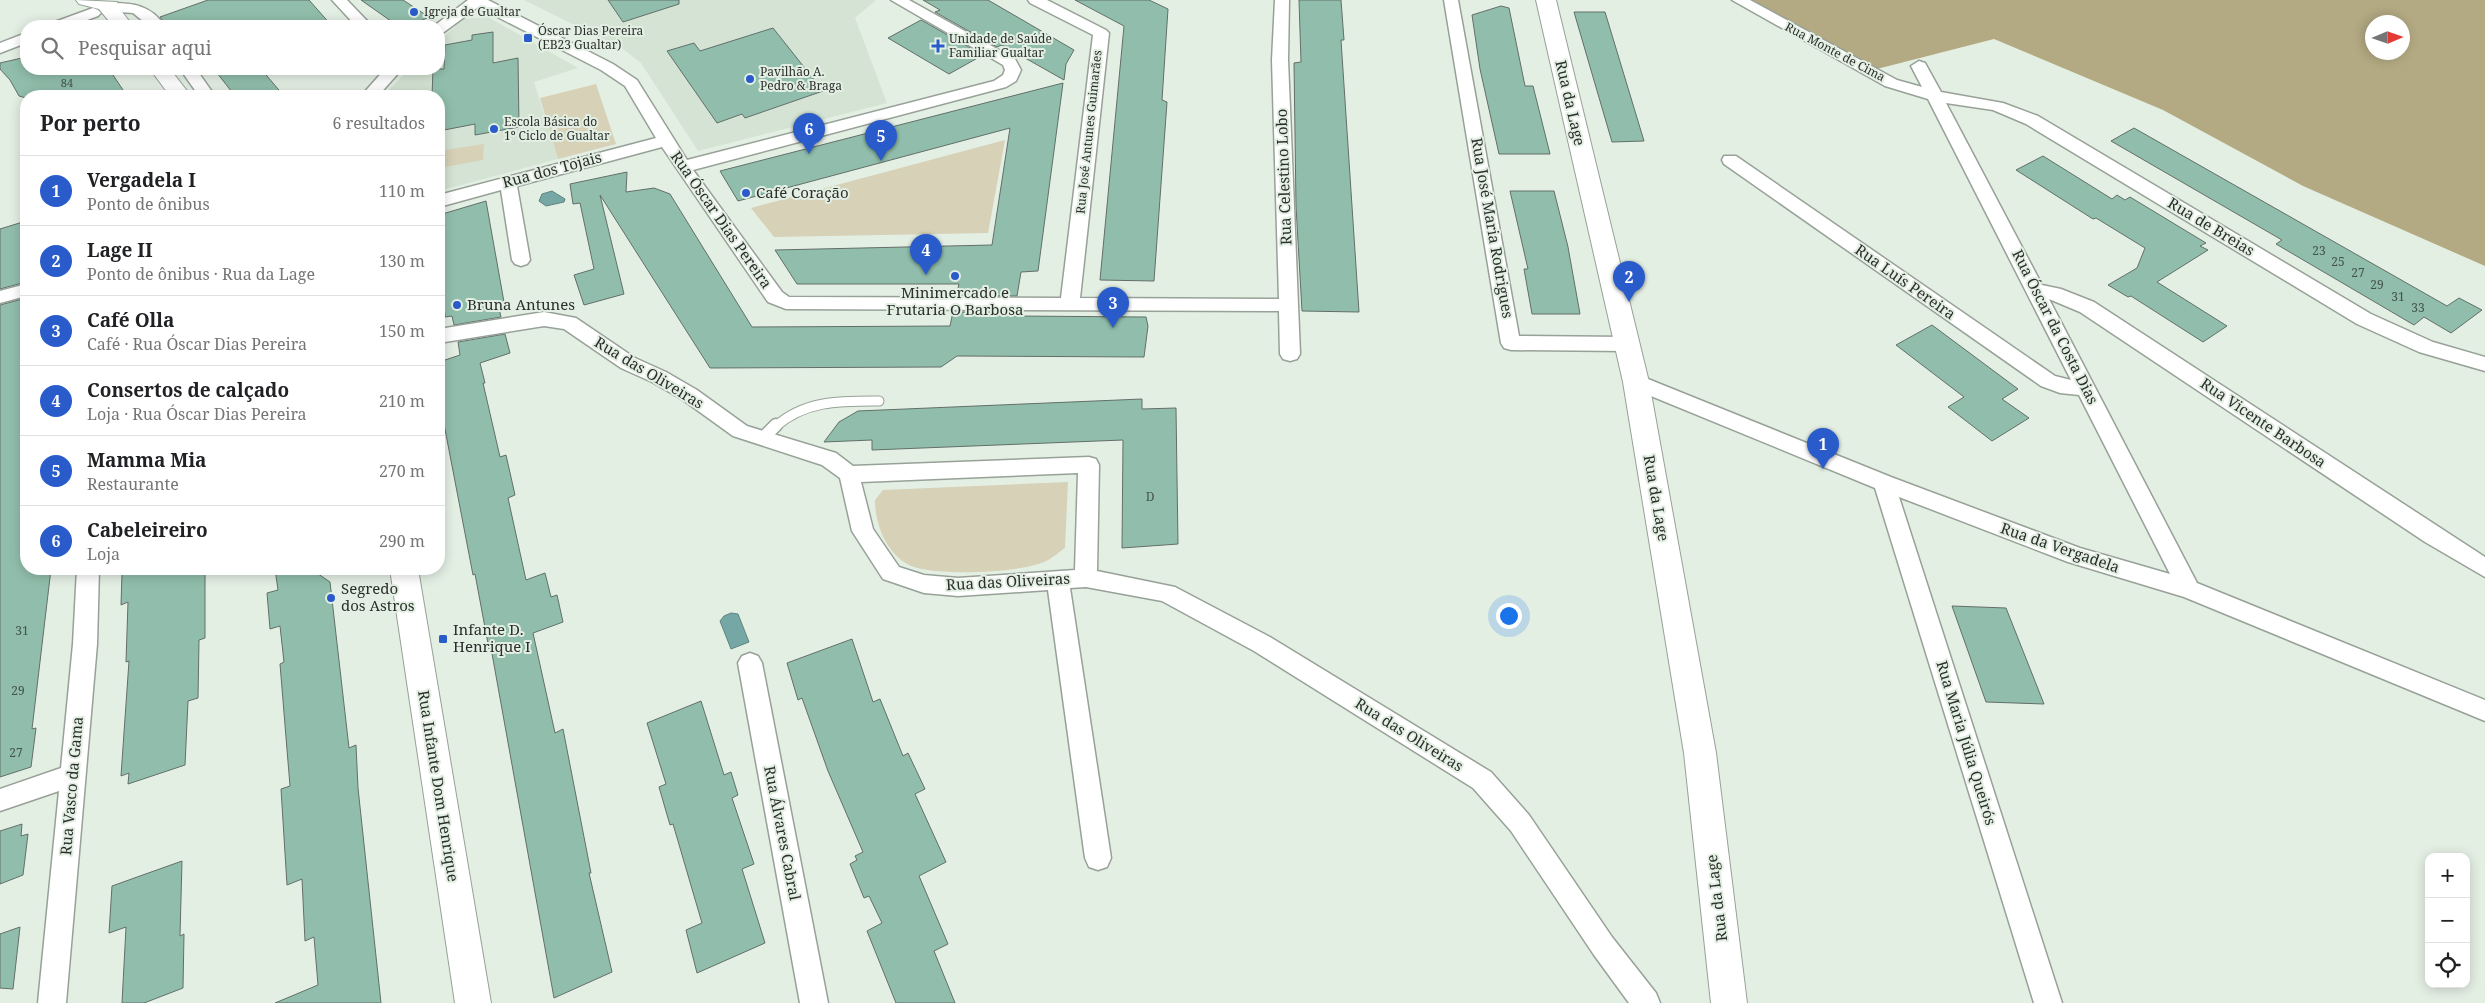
<!DOCTYPE html>
<html lang="pt">
<meta charset="utf-8">
<style>
body{margin:0;font-family:"Noto Serif",serif;background:#f6f6f6;color:#202124}
.controls{position:absolute;right:15px;bottom:15px;display:grid;overflow:hidden;border-radius:10px;box-shadow:0 2px 12px #0003}
.controls button{width:45px;height:45px;display:grid;place-items:center;padding:0;border:0;border-bottom:1px solid #e0e0e0;background:#fff;color:#202124;font:25px sans-serif}
.compass{position:absolute;left:2365px;top:15px;width:45px;height:45px;border-radius:50%;background:#fff;box-shadow:0 2px 12px #0003;rotate:88deg}
.you{position:absolute;left:1508px;top:615px;width:18px;height:18px;margin:-12px;border:4px solid #fff;border-radius:50%;background:#1a73e8;box-shadow:0 0 0 8px #1a73e833}
.badge{display:grid;place-items:center;width:32px;height:32px;border-radius:50%;background:#295cca;color:#fff;font-size:16px;font-weight:700}
.pin{position:absolute;translate:-50% -41px;filter:drop-shadow(0 1px 2px #0008)}
.pin::after{content:'';position:absolute;top:26px;width:18px;height:15px;background:inherit;clip-path:polygon(0 0,100% 0,50% 100%)}
.list{margin:0;padding:0;list-style:none}
h2{display:flex;justify-content:space-between;align-items:center;height:65px;margin:0;padding:0 20px;font-size:21px}
h2 small{font-size:16px;font-weight:400;color:#757577}
.list li{display:grid;grid-template-columns:32px 1fr auto;gap:15px;align-items:center;box-sizing:border-box;height:70px;padding:0 20px;border-top:1px solid #e0e0e0}
.list b{display:block;font-size:19px;white-space:nowrap}
.list p{margin:0;font-size:16px;white-space:nowrap;color:#757577}
.list em{font-size:16px;font-style:normal;color:#757577}
.icon{flex:none;width:28px;height:28px;fill:none;stroke:currentColor;stroke-width:2;stroke-linecap:round;stroke-linejoin:round}
.map{position:relative;flex:none;width:2485px;height:1003px;overflow:hidden}
.search{position:absolute;background:#fff;box-shadow:0 2px 12px #0003;left:20px;top:20px;width:425px;height:55px;display:flex;align-items:center;gap:12px;box-sizing:border-box;padding:0 18px;border-radius:20px;color:#757577;font-size:19px}
.panel{position:absolute;background:#fff;box-shadow:0 2px 12px #0003;left:20px;top:90px;width:425px;height:485px;border-radius:20px}
.map>svg:first-child{display:block}
.built{fill:#d4e3d3}
.green{fill:#d6d1b7}
.forest{fill:#b3aa83;fill-rule:evenodd}
.water{fill:#75a8a5;stroke:#5f8480}
.building{fill:#91beac;stroke:#626f69}
.lines{fill:none;stroke-linecap:round;stroke-linejoin:round}
.lane-far1-casing{stroke:#97a197;stroke-width:11}
.lane-casing{stroke:#97a197;stroke-width:15}
.street-casing{stroke:#97a197;stroke-width:3}
.secondary-casing{stroke:#97a197;stroke-width:2}
.lane-far1{stroke:#fff;stroke-width:9}
.lane{stroke:#fff;stroke-width:12}
.street{fill:#fff;fill-rule:evenodd}
.secondary{fill:#fff;fill-rule:evenodd}
.poi-dot{fill:#295cca;stroke:#e4efe4;stroke-width:2}
.labels{text-anchor:middle;stroke-width:4;stroke-linejoin:round;paint-order:stroke}
.far-number-label{font-size:11px;fill:#44534b}
.far-poi-label{font-size:12px;fill:#2b2f2b;stroke:#e4efe4;text-anchor:start}
.far-street-label{font-size:12px;fill:#2b2f2b;stroke:#e4efe4}
.number-label{font-size:12px;fill:#44534b}
.street-label{font-size:15px;fill:#2b2f2b;stroke:#e4efe4}
.poi-label{font-size:15px;fill:#2b2f2b;stroke:#e4efe4;text-anchor:start}
</style>
<div class="map">
<svg width="2485" height="1003" viewBox="0 0 2485 1003">
<rect width="100%" height="100%" fill="#e4efe4"/>
<g class="built">
<polygon points="524,0 876,0 855,18 887,103 698,151 641,63 623,49"/>
<polygon points="488,17 578,68 534,82 558,159 439,191 439,96 382,96 410,69 439,69 439,42 462,19"/>
</g>
<g class="green">
<polygon points="596,84 616,144 558,159 540,98"/>
<polygon points="1005,140 988,233 774,237 751,208"/>
<polygon points="484,144 483,160 439,168 439,151"/>
<path d="M1068,482L1065,548C1059,552 1053,558 1046,561C1023,573 933,577 909,565C886,553 875,524 875,500L883,490Z"/>
</g>
<path class="forest" d="M1745,0H2485V266L2303,186L2163,110L1994,39L1873,70ZM2372,22H2402V52H2372Z"/>
<g class="water">
<polygon points="552,191 565,199 564,202 546,206 539,201 542,194"/>
<polygon points="731,613 738,614 749,642 731,649 720,621 724,616"/>
</g>
<g class="building">
<polygon points="208,0 309,0 332,26 167,26 160,17"/>
<polygon points="361,0 403,0 429,17 410,26 398,26"/>
<polygon points="608,0 679,0 679,4 623,22"/>
<polygon points="923,0 988,0 1074,50 1066,64 1064,80 1002,45 997,47 935,12 940,10"/>
<polygon points="1075,0 1149,0 1168,9 1162,100 1167,102 1154,281 1100,280 1124,26"/>
<polygon points="1299,0 1341,0 1344,40 1341,40 1359,312 1302,311 1296,206 1294,63 1301,62"/>
<polygon points="1501,6 1509,8 1525,86 1533,86 1550,154 1499,154 1480,69 1472,15"/>
<polygon points="1574,12 1605,12 1644,141 1612,142"/>
<polygon points="921,20 983,55 949,74 888,38"/>
<polygon points="773,28 823,91 745,118 742,114 717,123 667,51 694,43 700,51"/>
<polygon points="493,32 493,63 518,58 519,127 475,135 475,124 439,131 439,96 432,96 433,69 444,69 445,45 472,40 472,35"/>
<polygon points="26,57 26,69 109,69 127,96 26,96 26,98 19,96 10,80 0,69 0,63"/>
<polygon points="214,69 261,69 284,96 235,96"/>
<polygon points="1063,83 1038,271 1021,272 1017,296 956,296 959,284 797,284 775,250 992,245 1010,128 738,201 720,171"/>
<polygon points="2134,128 2447,306 2459,298 2482,310 2451,333 2424,317 2414,325 2276,244 2282,240 2111,141"/>
<polygon points="2043,156 2112,199 2117,195 2125,200 2130,197 2206,243 2200,246 2208,250 2157,282 2227,326 2203,342 2131,296 2128,297 2108,285 2137,268 2145,248 2096,218 2093,219 2016,170"/>
<polygon points="627,172 626,192 654,188 670,194 752,327 950,326 953,312 1015,312 1014,316 1146,317 1148,326 1144,357 957,356 941,367 710,368 600,195 624,294 584,305 574,275 594,269 580,203 573,204 570,184"/>
<polygon points="1510,191 1554,191 1568,247 1580,314 1532,314 1524,269 1528,269"/>
<polygon points="486,201 504,302 498,304 501,317 454,325 452,316 445,317 439,251 439,215"/>
<polygon points="26,221 26,282 0,289 0,229"/>
<polygon points="26,298 26,569 51,569 32,729 36,728 31,767 0,777 0,305"/>
<polygon points="1932,325 2018,389 2002,399 2029,418 1992,441 1948,407 1964,397 1896,345"/>
<polygon points="505,334 510,353 480,363 485,383 483,383 500,457 506,455 515,495 508,498 526,580 545,573 551,597 557,595 563,622 533,633 555,733 563,729 591,873 589,873 612,972 554,998 491,648 489,649 475,574 473,575 439,398 439,362 460,355 458,342"/>
<polygon points="1142,399 1142,409 1176,408 1178,544 1122,548 1123,440 872,450 872,440 824,442 839,422 858,411"/>
<polygon points="138,569 205,569 205,638 199,640 198,698 188,701 185,765 128,784 129,773 121,776 129,661 126,662 128,602 121,605 122,574"/>
<polygon points="275,569 311,569 330,582 349,748 356,745 358,788 381,1003 275,1003 318,985 314,937 305,941 302,879 287,885 281,789 290,786 280,664 284,662 280,626 270,629 267,593 278,590"/>
<polygon points="1952,606 2006,608 2044,704 1986,702"/>
<polygon points="852,639 873,702 880,699 903,756 908,753 925,789 915,794 946,862 919,876 948,944 934,951 955,1003 896,1003 867,931 882,923 869,896 864,898 850,864 857,860 855,856 863,852 828,771 802,698 798,700 787,663"/>
<polygon points="701,701 724,775 731,772 738,795 732,798 754,864 742,869 765,943 697,973 686,930 702,923 673,824 670,825 659,787 666,784 647,723"/>
<polygon points="22,824 21,836 28,834 23,875 0,884 0,831"/>
<polygon points="182,861 180,936 184,934 183,988 144,1003 122,1003 126,927 109,933 112,886"/>
<polygon points="20,927 13,989 0,988 0,934"/>
</g>
<g class="lines">
<defs>
<path id="lane-far1" d="M775,427C805,400 841,401 879,401"/>
<polyline id="lane" points="763,438 776,425"/>
<g id="street">
<polygon points="332,0 347,0 372,26 356,26"/>
<polygon points="468,0 488,0 613,64 637,80 687,160 994,81 1003,75 1005,70 1003,65 891,0 909,0 1015,59 1021,70 1016,81 1006,87 693,170 782,292 789,297 1061,298 1093,35 1030,3 1028,0 1047,0 1106,30 1109,33 1080,298 1279,299 1272,60 1275,0 1289,0 1288,60 1300,354 1297,359 1290,361 1283,359 1280,354 1279,311 786,309 768,302 662,147 517,186 530,260 527,264 521,266 515,264 512,260 501,190 439,207 439,195 656,138 625,86 601,70 478,7 444,32 439,34 439,26 434,26"/>
<polygon points="1444,0 1458,0 1519,336 1626,337 1633,339 1636,344 1633,349 1626,351 1511,350 1504,348 1501,343"/>
<polygon points="1732,0 1750,0 1897,80 1922,87 1911,66 1919,61 1925,63 1941,92 2003,103 2038,116 2371,314 2433,342 2485,357 2485,371 2419,352 2357,324 2026,124 1993,110 1946,103 2042,285 2061,289 2094,302 2485,557 2485,577 2425,542 2080,312 2049,299 2197,583 2485,700 2485,721 2184,597 2068,562 1899,497 2062,1003 2034,1003 1875,488 1629,387 1626,382 1629,377 1636,375 1643,377 1891,477 2080,548 2170,574 2079,395 2060,393 2041,386 1724,164 1722,160 1724,156 1736,156 2055,376 2071,380 1928,99 1885,86"/>
<path d="M110,3C134,3 150,5 165,26H149L133,13L105,11L102,8L105,5Z"/>
<polygon points="93,8 98,10 101,13 98,16 71,26 49,26 52,23"/>
<polygon points="26,33 26,43 0,53 0,43"/>
<polygon points="180,69 196,69 215,96 199,96"/>
<polygon points="385,69 402,69 378,96 361,96"/>
<polygon points="26,284 26,296 0,303 0,291"/>
<path d="M544,312L576,318L635,358L666,372L697,390L747,426L836,453L853,466L1089,457L1096,459L1099,465L1097,571L1175,587L1270,637L1491,772L1529,815L1612,937L1656,993L1660,1003H1629L1594,955L1511,831L1473,788L1254,651L1162,601L1086,587L1070,588L1111,858L1107,867L1098,870L1089,867L1085,858L1048,590L958,596L924,593L883,579L852,531L840,478L822,465L733,436L683,400L652,382L621,368L564,329L544,326L439,343V329ZM1078,473L1075,570L958,578L924,575L899,567L873,529L861,482Z"/>
<polygon points="77,569 99,569 97,644 66,1003 38,1003 59,791 0,811 0,789 61,768 73,644"/>
<polygon points="750,653 758,656 762,663 828,1003 800,1003 738,663 742,656"/>
</g>
<g id="secondary">
<polygon points="76,0 117,2 119,8 133,26 113,26 99,9 79,4"/>
<polygon points="1536,0 1556,0 1649,382 1716,753 1747,1003 1711,1003 1684,753 1623,382"/>
<polygon points="150,69 170,69 191,96 170,96"/>
<polygon points="390,569 418,569 491,1003 455,1003"/>
</g>
</defs>
<use href="#lane-far1" class="lane-far1-casing"/>
<use href="#lane" class="lane-casing"/>
<use href="#street" class="street-casing"/>
<use href="#secondary" class="secondary-casing"/>
<use href="#lane-far1" class="lane-far1"/>
<use href="#lane" class="lane"/>
<use href="#street" class="street"/>
<use href="#secondary" class="secondary"/>
</g>
<g class="poi-dot">
<circle cx="414" cy="12" r="5"/>
<rect x="523" y="33" width="10" height="10" rx="2.5"/>
<path d="M935.5 38.5h5v5h5v5h-5v5h-5v-5h-5v-5h5z"/>
<circle cx="750" cy="79" r="5"/>
<circle cx="494" cy="129" r="5"/>
<circle cx="746" cy="193" r="5"/>
<circle cx="955" cy="276" r="5"/>
<circle cx="457" cy="305" r="5"/>
<circle cx="331" cy="598" r="5"/>
<rect x="438" y="634" width="10" height="10" rx="2.5"/>
</g>
<g class="labels">
<g class="far-number-label">
<text x="67" y="87">84</text>
</g>
<g class="far-poi-label">
<text x="424" y="16">Igreja de Gualtar</text>
<text x="538" y="35">Óscar Dias Pereira<tspan x="538" dy="14">(EB23 Gualtar)</tspan></text>
<text x="949" y="43">Unidade de Saúde<tspan x="949" dy="14">Familiar Gualtar</tspan></text>
<text x="760" y="76">Pavilhão A.<tspan x="760" dy="14">Pedro &amp; Braga</tspan></text>
<text x="504" y="126">Escola Básica do<tspan x="504" dy="14">1º Ciclo de Gualtar</tspan></text>
</g>
<g class="far-street-label">
<text transform="translate(1835 52) rotate(28)" y="4">Rua Monte de Cima</text>
<text transform="translate(1089 132) rotate(-84)" y="4">Rua José Antunes Guimarães</text>
</g>
<g class="number-label">
<text x="2319" y="255">23</text>
<text x="2338" y="266">25</text>
<text x="2358" y="277">27</text>
<text x="2377" y="289">29</text>
<text x="2398" y="301">31</text>
<text x="2418" y="312">33</text>
<text x="1150" y="501">D</text>
<text x="22" y="635">31</text>
<text x="18" y="695">29</text>
<text x="16" y="757">27</text>
</g>
<g class="street-label">
<text transform="translate(1570 103) rotate(77)" y="5">Rua da Lage</text>
<text transform="translate(552 170) rotate(-15)" y="5">Rua dos Tojais</text>
<text transform="translate(1284 177) rotate(-92)" y="5">Rua Celestino Lobo</text>
<text transform="translate(721 220) rotate(55)" y="5">Rua Óscar Dias Pereira</text>
<text transform="translate(2211 227) rotate(31)" y="5">Rua de Breias</text>
<text transform="translate(1492 228) rotate(80)" y="5">Rua José Maria Rodrigues</text>
<text transform="translate(1905 282) rotate(35)" y="5">Rua Luís Pereira</text>
<text transform="translate(2055 327) rotate(63)" y="5">Rua Óscar da Costa Dias</text>
<text transform="translate(649 373) rotate(31)" y="5">Rua das Oliveiras</text>
<text transform="translate(2263 423) rotate(34)" y="5">Rua Vicente Barbosa</text>
<text transform="translate(1656 498) rotate(80)" y="5">Rua da Lage</text>
<text transform="translate(2060 548) rotate(19)" y="5">Rua da Vergadela</text>
<text transform="translate(1008 582) rotate(-3)" y="5">Rua das Oliveiras</text>
<text transform="translate(1409 735) rotate(32)" y="5">Rua das Oliveiras</text>
<text transform="translate(1966 743) rotate(73)" y="5">Rua Maria Júlia Queirós</text>
<text transform="translate(72 786) rotate(-85)" y="5">Rua Vasco da Gama</text>
<text transform="translate(438 786) rotate(81)" y="5">Rua Infante Dom Henrique</text>
<text transform="translate(782 833) rotate(79)" y="5">Rua Álvares Cabral</text>
<text transform="translate(1717 898) rotate(-97)" y="5">Rua da Lage</text>
</g>
<g class="poi-label">
<text x="756" y="198">Café Coração</text>
<text x="955" y="298" text-anchor="middle">Minimercado e<tspan x="955" dy="17">Frutaria O Barbosa</tspan></text>
<text x="467" y="310">Bruna Antunes</text>
<text x="341" y="594">Segredo<tspan x="341" dy="17">dos Astros</tspan></text>
<text x="453" y="635">Infante D.<tspan x="453" dy="17">Henrique I</tspan></text>
</g>
</g>
</svg>
<div class="controls">
<button>+</button>
<button>−</button>
<button><svg class="icon" aria-label="locate" viewBox="0 0 24 24"><circle cx="12" cy="12" r="6"/><path d="M12 2v4M12 18v4M2 12h4M18 12h4"/></svg></button>
</div>
<svg class="compass" viewBox="-18 -18 36 36"><path d="M0-13l5 13h-10z" fill="#e53935"/><path d="M0 13l5-13h-10z" fill="#757577"/></svg>
<div class="you"></div>
<div class="pin badge" style="left:1823px;top:469px">1</div>
<div class="pin badge" style="left:1629px;top:302px">2</div>
<div class="pin badge" style="left:1113px;top:328px">3</div>
<div class="pin badge" style="left:926px;top:275px">4</div>
<div class="pin badge" style="left:881px;top:161px">5</div>
<div class="pin badge" style="left:809px;top:154px">6</div>
<div class="search"><svg class="icon" aria-label="search" viewBox="0 0 24 24"><circle cx="10" cy="10" r="6"/><path d="M15 15l6 6"/></svg>Pesquisar aqui</div>
<section class="panel">
<h2>Por perto<small>6 resultados</small></h2>
<ul class="list">
<li><span class="badge">1</span><div><b>Vergadela I</b><p>Ponto de ônibus</p></div><em>110 m</em></li>
<li><span class="badge">2</span><div><b>Lage II</b><p>Ponto de ônibus · Rua da Lage</p></div><em>130 m</em></li>
<li><span class="badge">3</span><div><b>Café Olla</b><p>Café · Rua Óscar Dias Pereira</p></div><em>150 m</em></li>
<li><span class="badge">4</span><div><b>Consertos de calçado</b><p>Loja · Rua Óscar Dias Pereira</p></div><em>210 m</em></li>
<li><span class="badge">5</span><div><b>Mamma Mia</b><p>Restaurante</p></div><em>270 m</em></li>
<li><span class="badge">6</span><div><b>Cabeleireiro</b><p>Loja</p></div><em>290 m</em></li>
</ul>
</section>
</div>
